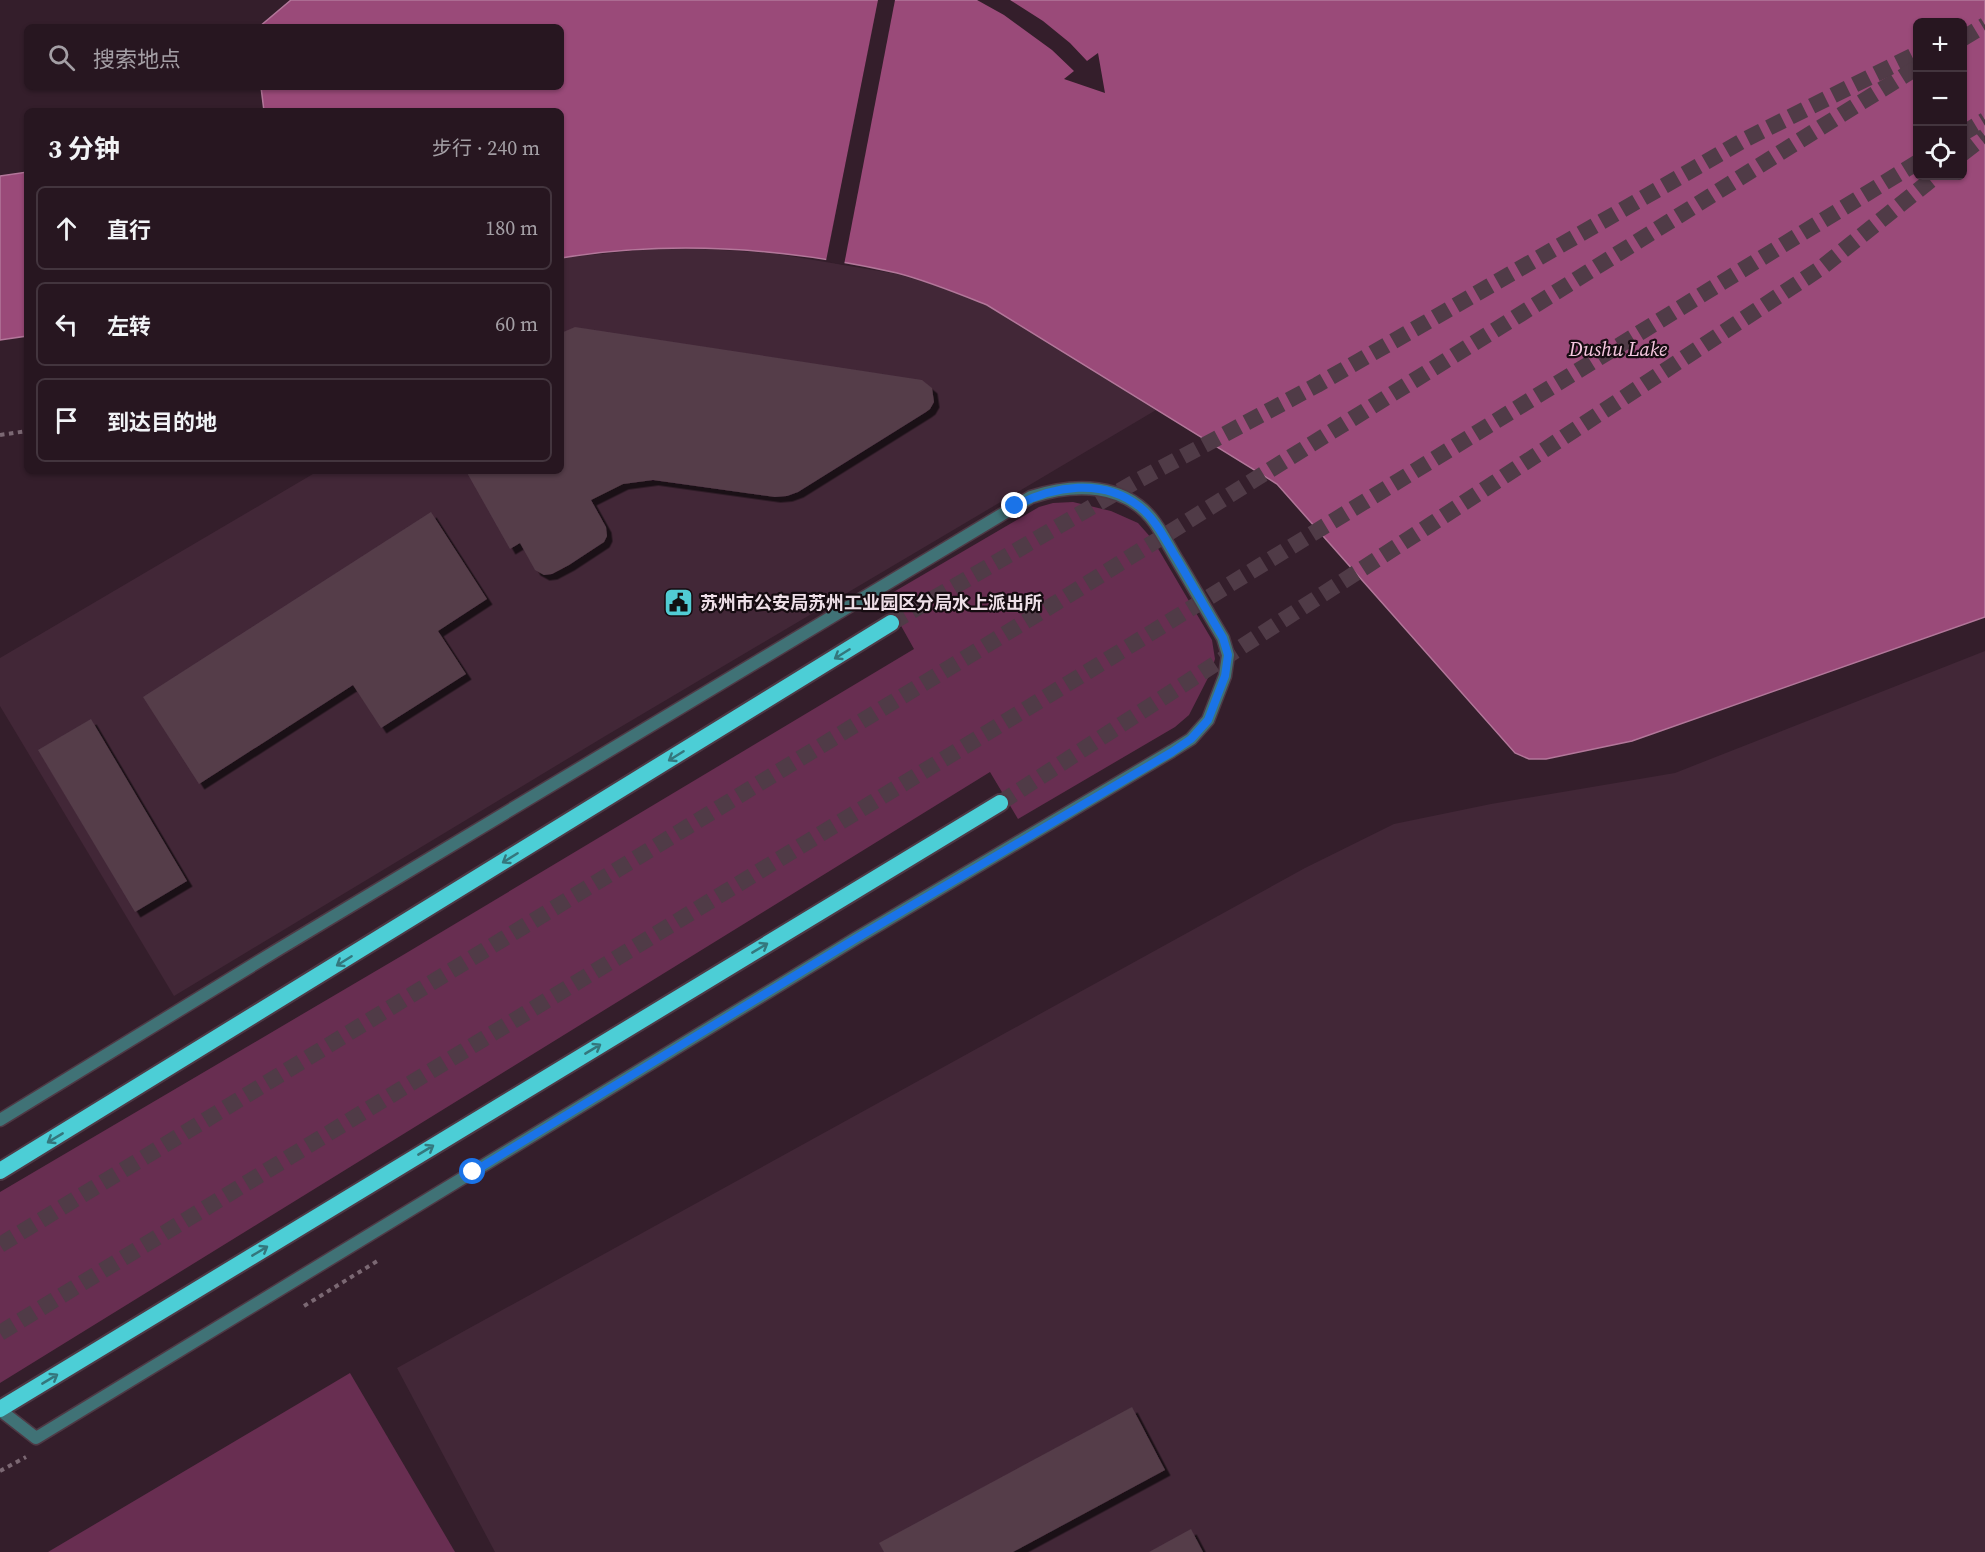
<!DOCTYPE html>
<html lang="zh">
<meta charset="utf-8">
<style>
body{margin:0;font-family:"Source Serif 4","Noto Sans SC",serif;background:#2f1f29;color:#f1f3f6}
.controls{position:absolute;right:18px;top:18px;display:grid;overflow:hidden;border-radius:9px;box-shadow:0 2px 4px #0004}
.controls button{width:54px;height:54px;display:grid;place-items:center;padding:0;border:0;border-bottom:2px solid #43353e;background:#271620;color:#f1f3f6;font:30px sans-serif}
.stop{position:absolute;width:18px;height:18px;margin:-14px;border:4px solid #1a73e8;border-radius:50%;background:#fff}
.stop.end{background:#1a73e8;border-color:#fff;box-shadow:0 2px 6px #0008}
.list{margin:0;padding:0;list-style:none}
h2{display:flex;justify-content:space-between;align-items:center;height:78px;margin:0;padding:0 24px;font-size:26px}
h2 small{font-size:20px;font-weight:400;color:#a49fa5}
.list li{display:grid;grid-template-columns:39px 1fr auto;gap:18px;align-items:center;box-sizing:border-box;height:84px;margin:0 12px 12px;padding:0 12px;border:2px solid #43353e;border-radius:9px}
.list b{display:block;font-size:22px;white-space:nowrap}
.list em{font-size:20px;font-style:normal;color:#a49fa5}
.icon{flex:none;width:33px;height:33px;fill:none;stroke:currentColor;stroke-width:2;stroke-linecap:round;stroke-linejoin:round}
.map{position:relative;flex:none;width:1985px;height:1552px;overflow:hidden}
.search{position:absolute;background:#271620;box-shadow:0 2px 4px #0004;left:24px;top:24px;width:540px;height:66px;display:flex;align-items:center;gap:15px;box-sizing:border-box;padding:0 21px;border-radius:9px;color:#a49fa5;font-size:22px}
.panel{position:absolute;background:#271620;box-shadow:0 2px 4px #0004;left:24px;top:108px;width:540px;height:366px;border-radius:9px}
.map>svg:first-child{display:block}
.built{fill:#422737}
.green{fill:#682e51}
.water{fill:#9a4a79;stroke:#b3779a;stroke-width:1.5;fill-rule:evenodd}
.pier{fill:#341e2b}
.building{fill:#543c49;filter:url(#shadow)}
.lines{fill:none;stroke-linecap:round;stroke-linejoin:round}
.trunk-tunnel{stroke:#503b47;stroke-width:16;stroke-dasharray:16 8;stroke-linecap:butt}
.service-casing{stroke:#4e3945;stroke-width:15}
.trunk-casing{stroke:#4e3945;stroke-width:20}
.path{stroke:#7b6873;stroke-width:4;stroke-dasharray:4.5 4.5;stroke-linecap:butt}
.service{stroke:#407276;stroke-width:12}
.trunk{stroke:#4cced6;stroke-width:16}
.oneway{stroke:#34777d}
.route{stroke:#1a73e8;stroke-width:8}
.labels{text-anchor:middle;stroke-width:4.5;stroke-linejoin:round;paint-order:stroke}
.poi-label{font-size:18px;font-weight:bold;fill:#eedfe7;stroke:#160c11;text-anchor:start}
.water-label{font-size:20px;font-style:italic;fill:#f5c7df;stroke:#160c11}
</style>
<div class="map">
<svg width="1985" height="1552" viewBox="0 0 1985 1552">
<defs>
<filter id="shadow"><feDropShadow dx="5.5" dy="5.5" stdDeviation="0" flood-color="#0009"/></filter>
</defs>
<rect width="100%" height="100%" fill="#341e2b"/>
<g class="built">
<polygon points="669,247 772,253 897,274 942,287 987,305 1008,317 1156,410 607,735 174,996 0,706 0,658 318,471 561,471 561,258"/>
<polygon points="1985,651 1985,1552 495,1552 397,1368 1305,868 1394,824 1491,804 1675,773"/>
</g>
<g class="green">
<polygon points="1073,502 1111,511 1138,523 1153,540 1212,640 1215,659 1211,672 1189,715 1175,727 1018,819 990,772 0,1383 0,1192 403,955 914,649 885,597 1039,507 1053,503"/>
<polygon points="350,1373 455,1552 48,1552"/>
</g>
<g class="water">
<path d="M291,0H1985V617L1632,741L1546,759H1529L1515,753L1277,484L987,305C957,293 928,281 897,273C787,248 672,240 561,258V111H264L261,87H561V27H259ZM1918,22H1962V176H1918Z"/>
<polygon points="27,172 27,336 0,340 0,176"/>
</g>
<g class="pier">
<polygon points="878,0 895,0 844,265 826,261"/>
<polygon points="977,0 1010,0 1043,21 1070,43 1087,61 1098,53 1105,93 1064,79 1074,71 1052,50 1004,15"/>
</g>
<g class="building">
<polygon points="575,327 922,380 932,388 934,402 930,409 926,412 798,492 787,496 775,497 653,480 623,484 591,500 606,527 607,536 604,542 569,565 552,574 544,575 535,570 520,543 510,549 466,471 561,471 561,333"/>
<polygon points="431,512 487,599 438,631 466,674 381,728 353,685 199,784 143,697"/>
<polygon points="91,719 187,881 135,912 38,750"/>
<polygon points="1132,1407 1165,1470 1013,1552 884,1552 879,1543"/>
<polygon points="1191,1529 1203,1552 1149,1552"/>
</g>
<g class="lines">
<g class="trunk-tunnel">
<polyline points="1962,39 1985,25"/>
<polyline points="1962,134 1985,120"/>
<polyline points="1962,154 1985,136"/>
<polyline points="891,623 1135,482 1317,385 1744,140 1918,53"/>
<polyline points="1000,803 1430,525 1821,268 1936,176"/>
<polyline points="0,1245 1064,598 1918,67"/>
<polyline points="0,1333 1105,661 1918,162"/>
</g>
<defs>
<path id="service" d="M0,1120L279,949L1031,497C1074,483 1126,482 1155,523C1164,536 1171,550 1179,563C1194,588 1208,613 1223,638L1228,655L1225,676L1208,720L1191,739L1172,751L855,939L36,1438L0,1410"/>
<g id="trunk">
<polyline points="0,1171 891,623"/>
<polyline points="0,1409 1000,803"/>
</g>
</defs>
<use href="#service" class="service-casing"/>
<use href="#trunk" class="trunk-casing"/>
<g class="path">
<polyline points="0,435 27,431"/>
<polyline points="304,1306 379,1260"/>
<polyline points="0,1471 26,1457"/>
</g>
<use href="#service" class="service"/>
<use href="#trunk" class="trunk"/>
</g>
<defs><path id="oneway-shaft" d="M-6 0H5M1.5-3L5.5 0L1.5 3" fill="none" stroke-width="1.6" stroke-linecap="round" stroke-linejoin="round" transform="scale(1.5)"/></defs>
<g class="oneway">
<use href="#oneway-shaft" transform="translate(842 654) rotate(148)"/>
<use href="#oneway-shaft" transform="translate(676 756) rotate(148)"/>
<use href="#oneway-shaft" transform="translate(510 858) rotate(148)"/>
<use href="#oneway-shaft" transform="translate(760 948) rotate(-31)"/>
<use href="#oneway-shaft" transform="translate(344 961) rotate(148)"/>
<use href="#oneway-shaft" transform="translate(593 1049) rotate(-31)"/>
<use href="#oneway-shaft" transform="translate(55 1138) rotate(149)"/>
<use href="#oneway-shaft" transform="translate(426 1150) rotate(-31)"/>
<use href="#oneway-shaft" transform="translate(260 1251) rotate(-31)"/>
<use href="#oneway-shaft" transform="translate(50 1379) rotate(-31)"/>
</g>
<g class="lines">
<path class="route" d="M473,1172L855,939L1172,752L1191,739L1208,720L1225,676L1228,655L1223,638C1208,612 1192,585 1177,559C1166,541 1156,520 1140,507C1103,477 1053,486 1015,506"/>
</g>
<defs>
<symbol id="civic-square" viewBox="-11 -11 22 22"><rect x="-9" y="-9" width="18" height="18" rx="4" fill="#51ccd4" stroke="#160c11"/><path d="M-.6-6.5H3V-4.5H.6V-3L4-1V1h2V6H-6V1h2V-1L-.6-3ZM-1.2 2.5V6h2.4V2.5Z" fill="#111"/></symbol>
</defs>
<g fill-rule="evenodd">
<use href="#civic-square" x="662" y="586" width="33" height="33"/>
</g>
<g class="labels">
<g class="poi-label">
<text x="700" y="609">苏州市公安局苏州工业园区分局水上派出所</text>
</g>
<g class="water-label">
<text x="1618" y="356">Dushu Lake</text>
</g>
</g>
</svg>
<div class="controls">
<button>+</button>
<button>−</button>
<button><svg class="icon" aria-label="locate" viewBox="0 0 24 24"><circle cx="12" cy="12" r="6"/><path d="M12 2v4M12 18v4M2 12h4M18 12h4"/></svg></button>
</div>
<div class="stop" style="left:473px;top:1172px"></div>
<div class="stop end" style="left:1015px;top:506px"></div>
<div class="search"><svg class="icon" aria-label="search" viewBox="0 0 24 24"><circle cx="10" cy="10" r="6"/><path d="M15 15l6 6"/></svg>搜索地点</div>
<section class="panel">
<h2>3 分钟<small>步行 · 240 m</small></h2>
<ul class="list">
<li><svg class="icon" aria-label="ahead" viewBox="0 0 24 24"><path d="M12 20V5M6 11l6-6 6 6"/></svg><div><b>直行</b></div><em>180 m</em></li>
<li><svg class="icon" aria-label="left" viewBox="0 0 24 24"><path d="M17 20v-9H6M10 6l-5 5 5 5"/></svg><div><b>左转</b></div><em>60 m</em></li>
<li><svg class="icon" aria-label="arrive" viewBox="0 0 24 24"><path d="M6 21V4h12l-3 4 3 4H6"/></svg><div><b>到达目的地</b></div></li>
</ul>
</section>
</div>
